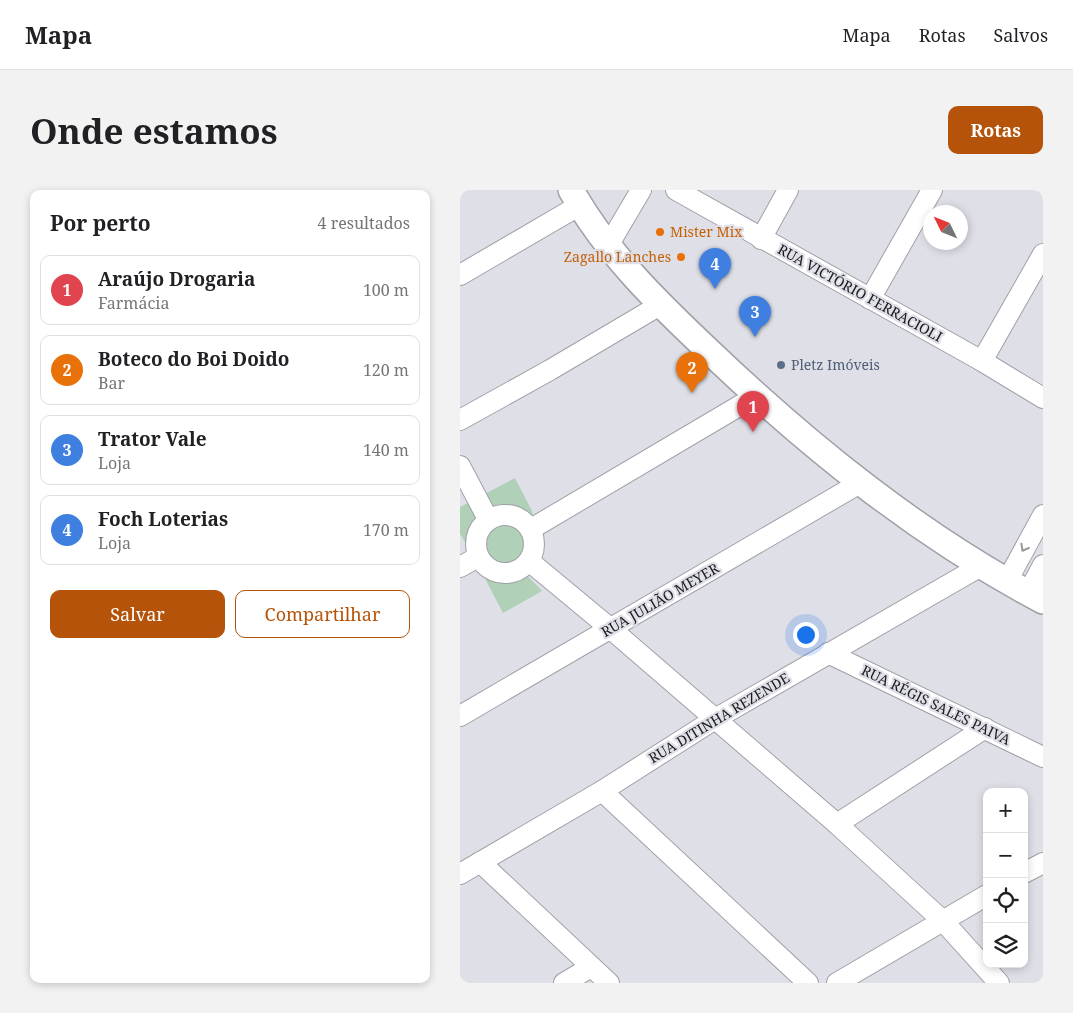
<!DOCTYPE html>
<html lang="pt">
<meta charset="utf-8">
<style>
body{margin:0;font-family:"Noto Serif",serif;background:#f2f2f2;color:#202124}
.controls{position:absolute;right:15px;bottom:15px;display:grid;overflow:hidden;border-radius:10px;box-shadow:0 2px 8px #0003}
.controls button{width:45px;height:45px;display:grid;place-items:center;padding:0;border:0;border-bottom:1px solid #e0e0e0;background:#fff;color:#202124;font:25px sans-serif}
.compass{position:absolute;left:463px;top:15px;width:45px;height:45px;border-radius:50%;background:#fff;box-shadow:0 2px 8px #0003;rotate:313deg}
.you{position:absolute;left:345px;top:444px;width:18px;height:18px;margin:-12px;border:4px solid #fff;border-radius:50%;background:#1a73e8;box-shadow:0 0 0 8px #1a73e833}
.badge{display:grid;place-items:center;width:32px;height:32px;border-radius:50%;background:#b45309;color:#fff;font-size:16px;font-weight:700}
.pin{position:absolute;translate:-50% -41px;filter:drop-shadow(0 1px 2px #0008)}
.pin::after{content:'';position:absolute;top:26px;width:18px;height:15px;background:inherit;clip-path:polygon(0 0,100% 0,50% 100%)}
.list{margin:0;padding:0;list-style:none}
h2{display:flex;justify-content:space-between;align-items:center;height:65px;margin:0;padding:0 20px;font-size:21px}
h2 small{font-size:16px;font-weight:400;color:#757577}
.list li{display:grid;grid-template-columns:32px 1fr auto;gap:15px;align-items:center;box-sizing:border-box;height:70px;margin:0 10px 10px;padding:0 10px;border:1px solid #e0e0e0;border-radius:10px}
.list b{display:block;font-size:19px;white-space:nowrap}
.list p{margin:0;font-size:16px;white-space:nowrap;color:#757577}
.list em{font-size:16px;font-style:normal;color:#757577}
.actions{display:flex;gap:10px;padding:15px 20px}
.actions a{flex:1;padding:11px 0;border:1px solid #b45309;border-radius:10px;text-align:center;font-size:18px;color:#b45309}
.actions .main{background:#b45309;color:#fff}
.icon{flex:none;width:28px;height:28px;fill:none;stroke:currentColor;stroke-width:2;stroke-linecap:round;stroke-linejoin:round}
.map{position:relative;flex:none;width:583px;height:793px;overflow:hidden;border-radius:10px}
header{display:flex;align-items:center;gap:30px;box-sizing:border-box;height:70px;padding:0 25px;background:#fff;border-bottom:1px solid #e0e0e0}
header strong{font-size:24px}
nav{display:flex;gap:28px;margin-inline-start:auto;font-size:18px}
.intro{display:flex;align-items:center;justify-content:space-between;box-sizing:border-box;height:120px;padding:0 30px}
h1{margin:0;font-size:35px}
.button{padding:12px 22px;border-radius:10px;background:#b45309;color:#fff;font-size:18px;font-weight:700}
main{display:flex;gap:30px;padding:0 30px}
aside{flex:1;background:#fff;border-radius:10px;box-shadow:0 2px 8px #0003}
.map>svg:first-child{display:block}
.green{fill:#b0d0b7}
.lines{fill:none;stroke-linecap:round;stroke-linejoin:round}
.minor-casing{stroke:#9fa0a8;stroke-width:22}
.major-casing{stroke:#9fa0a8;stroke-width:28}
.minor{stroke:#fff;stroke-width:20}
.major{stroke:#fff;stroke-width:25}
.oneway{stroke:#98989a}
.food-dot{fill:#e8710a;stroke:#dfdfe8;stroke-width:2}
.service-dot{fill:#5c6f8a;stroke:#dfdfe8;stroke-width:2}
.labels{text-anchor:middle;stroke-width:4.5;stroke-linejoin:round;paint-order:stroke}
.food-label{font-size:14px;fill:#c56008;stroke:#dfdfe8;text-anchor:start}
.street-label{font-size:14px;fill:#1b1b1e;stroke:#dfdfe8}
.service-label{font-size:14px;fill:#4e5e75;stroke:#dfdfe8;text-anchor:start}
</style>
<header>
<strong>Mapa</strong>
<nav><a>Mapa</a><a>Rotas</a><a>Salvos</a></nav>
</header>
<div class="intro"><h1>Onde estamos</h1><a class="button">Rotas</a></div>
<main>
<aside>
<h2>Por perto<small>4 resultados</small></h2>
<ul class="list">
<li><span class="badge" style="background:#e0444e">1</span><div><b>Araújo Drogaria</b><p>Farmácia</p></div><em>100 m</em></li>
<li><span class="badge" style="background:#e8710a">2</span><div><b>Boteco do Boi Doido</b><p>Bar</p></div><em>120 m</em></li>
<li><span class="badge" style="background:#3f7fe0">3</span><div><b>Trator Vale</b><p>Loja</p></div><em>140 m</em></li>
<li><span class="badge" style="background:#3f7fe0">4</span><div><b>Foch Loterias</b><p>Loja</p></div><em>170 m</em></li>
</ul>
<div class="actions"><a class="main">Salvar</a><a>Compartilhar</a></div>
</aside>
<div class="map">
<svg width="583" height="793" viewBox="0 0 583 793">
<rect width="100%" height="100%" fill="#dfdfe8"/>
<polygon class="green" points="55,288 72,321 74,340 75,362 70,372 63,381 82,401 43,423 10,360 0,344 0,317"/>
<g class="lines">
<defs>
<g id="minor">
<polyline points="216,0 522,171 583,208"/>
<polyline points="301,49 328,0"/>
<polyline points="148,56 181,0"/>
<polyline points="0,85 120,15"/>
<polyline points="410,109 472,0"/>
<polyline points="522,171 583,64"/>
<polyline points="0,230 90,180 200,115"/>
<polyline points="0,276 28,329"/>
<circle cx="45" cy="354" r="29"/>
<polyline points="71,339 296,206"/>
<polyline points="69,371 151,439 377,634 483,731 539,793"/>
<polyline points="0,377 18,367"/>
<polyline points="547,391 583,325"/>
<polyline points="568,403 583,375"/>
<polyline points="368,463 583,567"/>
<polyline points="0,526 400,293"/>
<polyline points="142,601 348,793"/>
<polyline points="377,634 525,538"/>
<polyline points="20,672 149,793"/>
<polyline points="564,683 583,673"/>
<polyline points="0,684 142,601 255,529 521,376"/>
<polyline points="104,793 131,777"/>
<polyline points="377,793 527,705"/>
</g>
<path id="major" d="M111,0C146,63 199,114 251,163C351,258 460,346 583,411"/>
</defs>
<use href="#minor" class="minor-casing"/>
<use href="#major" class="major-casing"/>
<use href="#minor" class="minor"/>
<use href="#major" class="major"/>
</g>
<defs><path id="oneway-chevron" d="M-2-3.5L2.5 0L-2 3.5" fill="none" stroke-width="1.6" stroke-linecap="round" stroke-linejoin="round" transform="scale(1.25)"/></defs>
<use class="oneway" href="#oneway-chevron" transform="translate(564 358) rotate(119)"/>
<g class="food-dot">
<circle cx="200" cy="42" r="5"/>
<circle cx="221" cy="67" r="5"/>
</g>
<circle class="service-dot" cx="321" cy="175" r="5"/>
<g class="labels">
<g class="food-label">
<text x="210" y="47">Mister Mix</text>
<text x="211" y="72" text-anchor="end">Zagallo Lanches</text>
</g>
<g class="street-label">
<text transform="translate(400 103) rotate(29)" y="5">RUA VICTÓRIO FERRACIOLI</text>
<text transform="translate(200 410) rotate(-30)" y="5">RUA JULIÃO MEYER</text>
<text transform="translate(476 515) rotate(26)" y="5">RUA RÉGIS SALES PAIVA</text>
<text transform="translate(259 528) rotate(-31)" y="5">RUA DITINHA REZENDE</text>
</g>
<g class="service-label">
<text x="331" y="180">Pletz Imóveis</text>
</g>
</g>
</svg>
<div class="controls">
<button>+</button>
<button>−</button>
<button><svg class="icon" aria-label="locate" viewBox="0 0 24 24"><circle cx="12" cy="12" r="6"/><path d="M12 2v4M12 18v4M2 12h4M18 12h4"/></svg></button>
<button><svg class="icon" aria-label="layers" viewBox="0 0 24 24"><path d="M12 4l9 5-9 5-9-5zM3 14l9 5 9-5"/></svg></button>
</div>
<svg class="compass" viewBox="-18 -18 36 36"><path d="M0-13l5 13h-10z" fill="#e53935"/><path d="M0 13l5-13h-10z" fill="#757577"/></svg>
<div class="you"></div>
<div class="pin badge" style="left:293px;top:242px;background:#e0444e">1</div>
<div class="pin badge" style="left:232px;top:203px;background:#e8710a">2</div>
<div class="pin badge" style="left:295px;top:147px;background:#3f7fe0">3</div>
<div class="pin badge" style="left:255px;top:99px;background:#3f7fe0">4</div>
</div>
</main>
